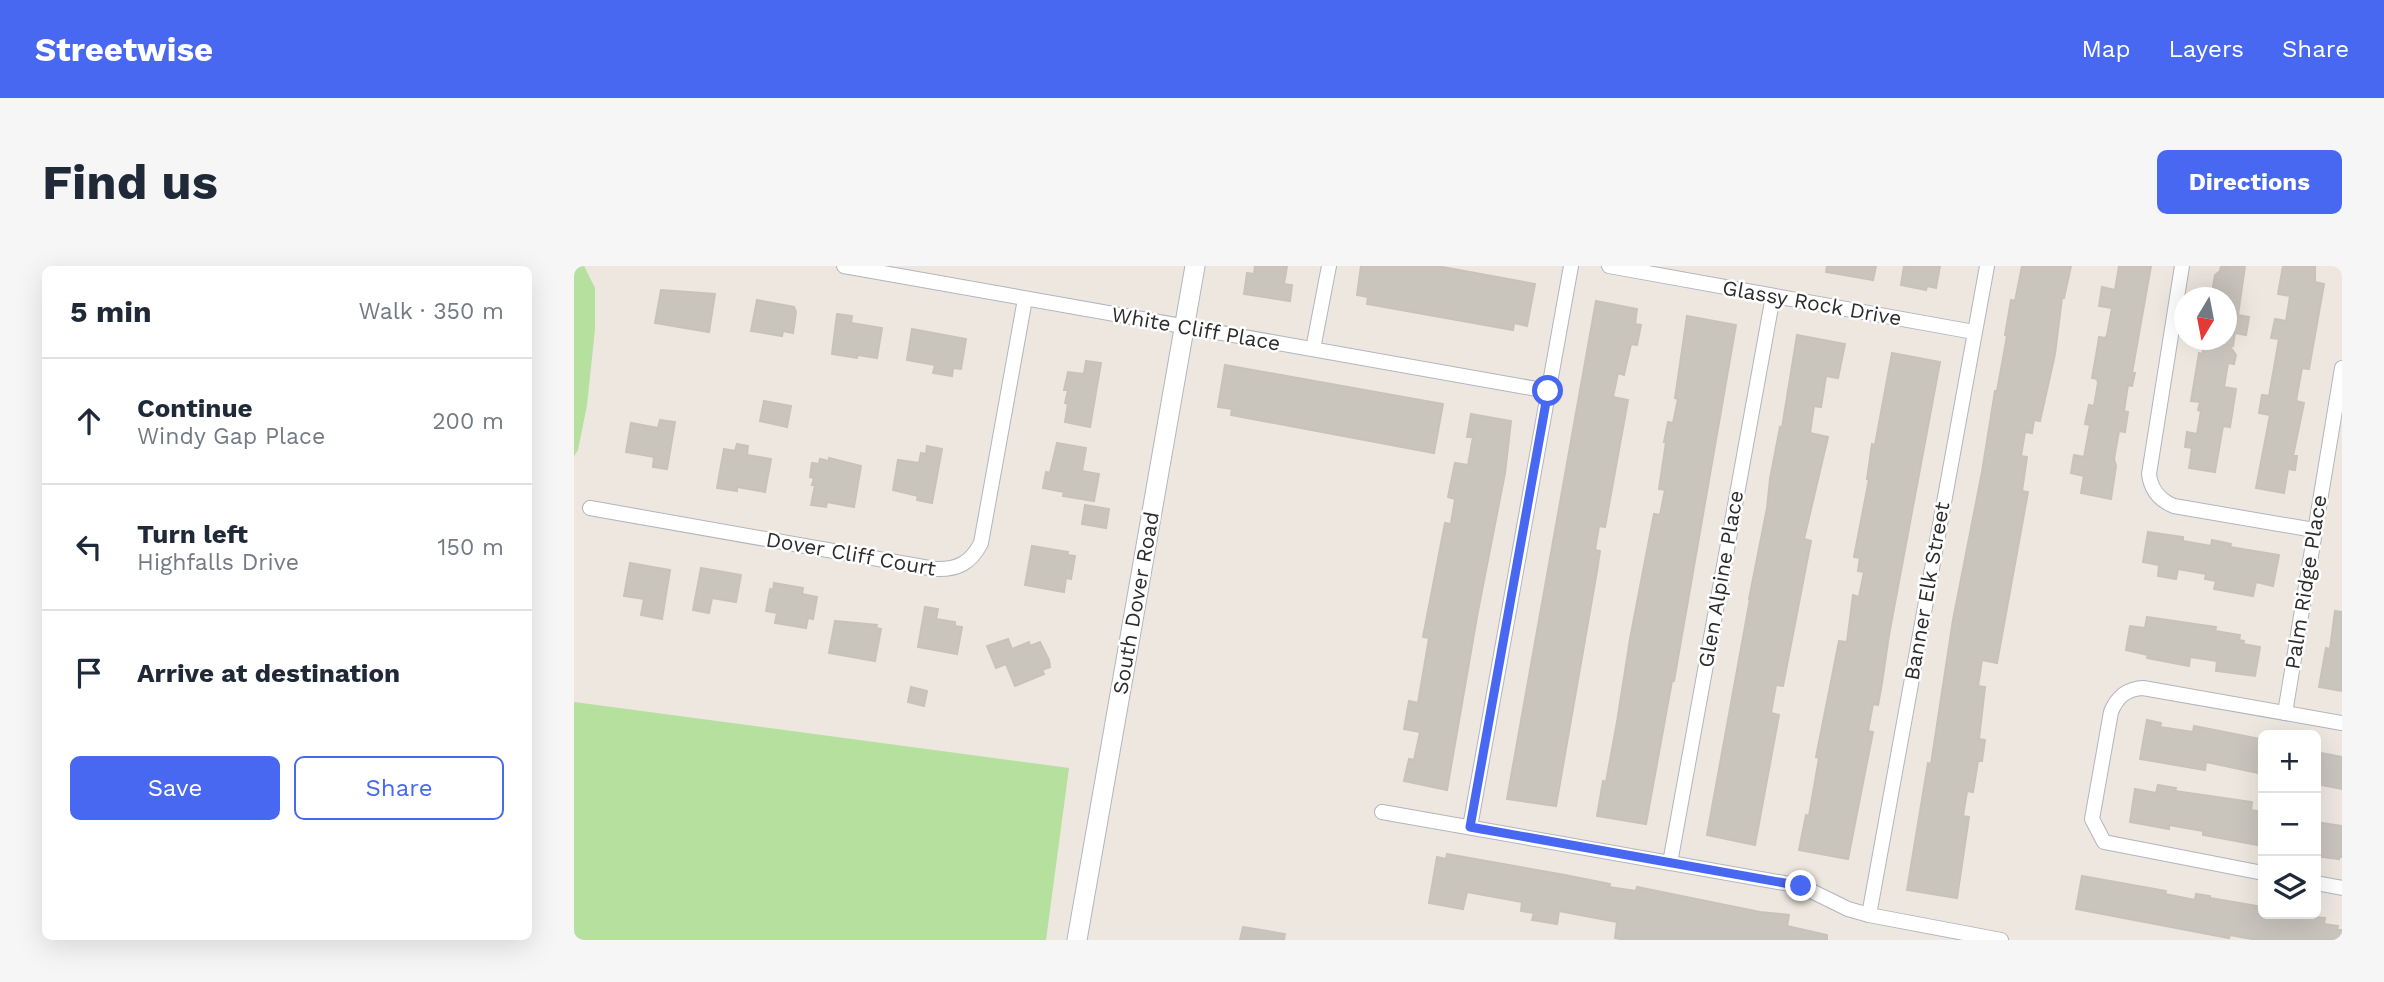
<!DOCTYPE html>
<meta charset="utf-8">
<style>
body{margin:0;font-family:"Work Sans",sans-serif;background:#f6f6f7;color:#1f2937}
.controls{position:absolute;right:21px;bottom:21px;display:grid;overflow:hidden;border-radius:10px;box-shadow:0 7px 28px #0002}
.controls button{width:63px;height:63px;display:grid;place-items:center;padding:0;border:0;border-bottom:2px solid #e0e1e3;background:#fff;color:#1f2937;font:35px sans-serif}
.compass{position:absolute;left:1600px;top:21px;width:63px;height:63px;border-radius:50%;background:#fff;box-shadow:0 7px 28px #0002;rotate:190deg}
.stop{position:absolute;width:21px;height:21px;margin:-16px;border:5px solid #4868f1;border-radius:50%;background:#fff}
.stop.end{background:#4868f1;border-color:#fff;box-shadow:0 2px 7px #0008}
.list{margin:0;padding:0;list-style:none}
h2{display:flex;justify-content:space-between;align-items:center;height:91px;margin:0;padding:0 28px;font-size:30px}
h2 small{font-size:23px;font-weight:400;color:#747a83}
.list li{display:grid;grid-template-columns:46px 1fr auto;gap:21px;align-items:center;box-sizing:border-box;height:126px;padding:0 28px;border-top:2px solid #e0e1e3}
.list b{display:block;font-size:26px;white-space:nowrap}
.list p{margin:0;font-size:23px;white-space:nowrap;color:#747a83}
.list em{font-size:23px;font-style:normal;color:#747a83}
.actions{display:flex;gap:14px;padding:21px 28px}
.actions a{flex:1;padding:16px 0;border:2px solid #4868f1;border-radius:10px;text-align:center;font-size:24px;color:#4868f1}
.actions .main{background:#4868f1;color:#fff}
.icon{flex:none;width:38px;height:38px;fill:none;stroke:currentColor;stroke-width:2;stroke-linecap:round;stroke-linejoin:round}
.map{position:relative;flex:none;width:1768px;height:674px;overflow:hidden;border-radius:10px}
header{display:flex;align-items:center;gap:42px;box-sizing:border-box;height:98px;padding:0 35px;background:#4868f1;color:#fff}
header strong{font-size:33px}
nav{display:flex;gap:38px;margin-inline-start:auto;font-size:24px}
.intro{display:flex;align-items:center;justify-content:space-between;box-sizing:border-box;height:168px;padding:0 42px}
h1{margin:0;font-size:49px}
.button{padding:18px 32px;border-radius:10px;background:#4868f1;color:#fff;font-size:24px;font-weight:700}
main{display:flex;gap:42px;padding:0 42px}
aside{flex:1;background:#fff;border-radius:10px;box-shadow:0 7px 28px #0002}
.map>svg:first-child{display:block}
.green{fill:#b5e09e}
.building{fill:#c9c5bd;stroke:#c8c3b9;stroke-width:2}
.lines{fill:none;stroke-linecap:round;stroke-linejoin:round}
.street-casing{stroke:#b2b5bf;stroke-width:16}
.secondary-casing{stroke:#b2b5bf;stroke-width:21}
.street{stroke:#fff;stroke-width:14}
.secondary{stroke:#fff;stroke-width:19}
.route{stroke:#4868f1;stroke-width:9}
.labels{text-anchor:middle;stroke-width:5;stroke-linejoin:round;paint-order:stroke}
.street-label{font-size:21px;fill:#2c2c2c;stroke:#fff}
</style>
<header>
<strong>Streetwise</strong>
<nav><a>Map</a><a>Layers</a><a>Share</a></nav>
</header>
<div class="intro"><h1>Find us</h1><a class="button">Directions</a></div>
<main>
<aside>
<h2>5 min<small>Walk · 350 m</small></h2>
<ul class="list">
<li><svg class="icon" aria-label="ahead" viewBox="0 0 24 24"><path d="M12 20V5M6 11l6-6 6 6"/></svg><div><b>Continue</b><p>Windy Gap Place</p></div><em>200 m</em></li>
<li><svg class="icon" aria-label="left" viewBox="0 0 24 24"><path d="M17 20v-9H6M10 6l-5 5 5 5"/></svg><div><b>Turn left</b><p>Highfalls Drive</p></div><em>150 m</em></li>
<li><svg class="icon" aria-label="arrive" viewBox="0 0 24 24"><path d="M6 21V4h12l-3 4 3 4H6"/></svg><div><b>Arrive at destination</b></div></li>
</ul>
<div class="actions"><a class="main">Save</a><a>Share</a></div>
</aside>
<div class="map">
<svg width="1768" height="674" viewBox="0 0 1768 674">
<rect width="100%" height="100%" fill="#ede7df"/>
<g class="green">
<polygon points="0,0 10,0 21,22 21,63 13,139 4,184 0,190"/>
<polygon points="0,436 495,502 472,674 0,674"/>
</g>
<g class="building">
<polygon points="681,0 713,0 710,18 718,19 716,35 670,28 673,7 680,8"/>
<polygon points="787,0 863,0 961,18 953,60 940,57 939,64 793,38 794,31 783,29"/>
<polygon points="1253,0 1302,0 1299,14 1252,6"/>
<polygon points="1330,0 1366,0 1362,22 1353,20 1352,24 1327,19"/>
<polygon points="1448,0 1497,0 1490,32 1488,32 1481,88 1466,155 1460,154 1458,167 1451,166 1447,190 1453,191 1448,225 1454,226 1423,397 1408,394 1404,420 1411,421 1405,473 1411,474 1408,495 1404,495 1399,526 1393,525 1389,550 1395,551 1383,632 1333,624 1354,497 1357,498 1379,354 1408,206 1421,125 1423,125 1433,70 1431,69 1437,34 1441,35"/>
<polygon points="1545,0 1577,0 1558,107 1561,107 1558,120 1554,119 1550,145 1554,146 1551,166 1545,165 1540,193 1542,200 1537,233 1507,227 1510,210 1497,207 1500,189 1510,191 1516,159 1511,158 1515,139 1520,140 1524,117 1523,113 1518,112 1524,78 1525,71 1531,72 1533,69 1538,42 1525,40 1528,21 1541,24"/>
<polygon points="1647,0 1671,0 1664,49 1675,51 1672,69 1661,67 1659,80 1655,79 1662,89 1660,98 1654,97 1650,121 1662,123 1656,161 1649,160 1641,206 1615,202 1618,182 1611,181 1613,166 1623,168 1627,145 1624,144 1626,136 1617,135 1625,87 1628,88 1631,75 1653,79 1653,32 1637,32 1641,9 1646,5"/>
<polygon points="1709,0 1741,0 1741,16 1750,18 1735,103 1728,102 1722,135 1730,137 1719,190 1723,190 1721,204 1714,203 1710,227 1682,222 1696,149 1685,147 1688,129 1695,130 1705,73 1697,72 1701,53 1712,55 1716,30 1704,28"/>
<polygon points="87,24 141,28 135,66 81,57"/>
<polygon points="183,34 220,41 222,46 219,67 209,65 208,70 177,65"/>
<polygon points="1022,35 1063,43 1061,58 1067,59 1063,79 1057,78 1050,109 1044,107 1039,131 1054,134 1031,261 1025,260 1021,284 1026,285 1023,305 982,540 933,533"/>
<polygon points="263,48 278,50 277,57 308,62 303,92 284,89 283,92 258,88"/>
<polygon points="1113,50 1162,59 1100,415 1098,415 1072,558 1023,550 1029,515 1032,516 1043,456 1056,373 1080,248 1086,249 1091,224 1085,223 1092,176 1090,176 1094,156 1099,157 1104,133 1101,132"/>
<polygon points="338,63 392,73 387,103 379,102 378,110 359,107 361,99 333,94"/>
<polygon points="1223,69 1271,78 1264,112 1252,110 1247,141 1240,140 1236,167 1254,171 1230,273 1237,275 1209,420 1202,419 1197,447 1205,449 1181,579 1133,569 1176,333 1175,333 1193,242 1196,213 1206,161 1208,162"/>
<polygon points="1318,87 1366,96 1315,369 1308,417 1304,439 1299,438 1294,465 1299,466 1274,593 1225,584 1232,549 1235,550 1245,492 1242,491 1265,375 1273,376 1279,329 1285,331 1290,306 1284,305 1286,292 1280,291 1295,213 1293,213 1298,178 1301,179"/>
<polygon points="512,95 527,97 516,161 491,156 494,138 491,137 494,124 490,124 494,106 510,108"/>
<polygon points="651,99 869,138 860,187 657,149 658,143 644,141"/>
<polygon points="190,135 217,140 213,161 186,155"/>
<polygon points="897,148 937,155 931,207 904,345 873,524 830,515 835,493 840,494 846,466 830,463 835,435 844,437 855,372 849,371 871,257 877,258 881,233 874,231 881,197 894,199 899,171 893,171"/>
<polygon points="86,154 101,156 93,203 79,201 80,191 52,186 57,157 84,162"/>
<polygon points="483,177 512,182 508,205 525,208 520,235 489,230 490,226 469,222 472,206 476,207"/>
<polygon points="163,178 174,180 173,189 197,193 191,226 163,221 163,225 143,222 150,183 161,185"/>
<polygon points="353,180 368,183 358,237 343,234 344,230 319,224 324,194 345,197 347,187 352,188"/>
<polygon points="255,192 287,200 280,241 253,236 252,241 237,239 241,219 238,219 240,212 236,211 238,197 245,198 246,193 255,195"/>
<polygon points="511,239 535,243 532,262 508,258"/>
<polygon points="1574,266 1609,271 1609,275 1637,280 1638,274 1657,278 1656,281 1705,289 1699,320 1682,316 1679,330 1640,323 1642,315 1631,313 1632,308 1604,303 1602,313 1584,310 1585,299 1569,296"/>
<polygon points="458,280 494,286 493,289 501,290 497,313 492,312 490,326 451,319"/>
<polygon points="56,297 96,304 88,353 67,349 70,333 50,330"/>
<polygon points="127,302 167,309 162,336 138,332 135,347 119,344"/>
<polygon points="200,317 229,322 228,328 243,331 239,353 234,352 232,362 201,357 203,347 192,345 196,323 199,324"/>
<polygon points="351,341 364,343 362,353 381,356 381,360 388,361 383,388 344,381"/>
<polygon points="1761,345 1768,346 1768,425 1745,421 1752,382 1756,383"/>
<polygon points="1573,351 1642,361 1641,365 1666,369 1665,374 1670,375 1669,378 1686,381 1681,410 1642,405 1643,395 1616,391 1615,400 1573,392 1574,389 1552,384 1556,360 1571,362"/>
<polygon points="261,355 303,359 302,362 307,363 301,395 255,387"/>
<polygon points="434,373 438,383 455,376 456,380 466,376 475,394 476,401 468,404 470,408 441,420 432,398 422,402 413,380"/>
<polygon points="337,421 353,425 350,440 334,436"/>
<polygon points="1573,454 1587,457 1586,461 1619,466 1620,460 1686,473 1685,476 1689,477 1689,508 1632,496 1631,504 1566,493"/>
<polygon points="1747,487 1768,491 1768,523 1742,518 1742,489 1746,490"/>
<polygon points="1584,519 1602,522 1601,525 1678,536 1677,544 1689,546 1689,580 1629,569 1629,565 1595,559 1595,563 1556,556 1561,523 1582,527"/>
<polygon points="1742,556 1768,560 1768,591 1765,591 1765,593 1742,590"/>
<polygon points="873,588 991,609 1036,618 1035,621 1062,625 1063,621 1186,646 1215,649 1213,660 1253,669 1253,674 1052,674 1041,672 1043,656 985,645 983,658 958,654 960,647 947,645 948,636 893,626 889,643 855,637 863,591 872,593"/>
<polygon points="1508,610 1592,625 1591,628 1621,634 1622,628 1636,630 1636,632 1683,640 1682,642 1689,644 1689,648 1751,652 1750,658 1764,660 1763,664 1768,664 1768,674 1683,674 1656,669 1655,672 1502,643"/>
<polygon points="669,661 711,668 710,674 666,674"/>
</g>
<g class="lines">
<defs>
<g id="street">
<polyline points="270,0 974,125"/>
<polyline points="1035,0 1400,66"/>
<path d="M1608,0L1575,208C1577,224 1585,234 1600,240L1740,264"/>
<polyline points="739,83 755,0"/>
<path d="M16,242L361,303C383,304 397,297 407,277L451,33"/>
<polyline points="1711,447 1768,102"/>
<polyline points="808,546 1227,620 1274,643 1295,649 1427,674"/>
<polyline points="896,561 997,0"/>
<polyline points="1096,597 1199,30"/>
<path d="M1689,607L1530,576L1518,553L1537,446C1543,431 1552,423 1569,422L1768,457"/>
<polyline points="1742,617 1768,622"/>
<polyline points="1295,649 1413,0"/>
</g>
<polyline id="secondary" points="503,674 621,0"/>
</defs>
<use href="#street" class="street-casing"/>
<use href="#secondary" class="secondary-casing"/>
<use href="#street" class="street"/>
<use href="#secondary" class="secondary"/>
</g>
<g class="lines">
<polyline class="route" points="974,125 896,561 1227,620"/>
</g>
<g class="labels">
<g class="street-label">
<text transform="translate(1238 37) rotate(10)" y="7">Glassy Rock Drive</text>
<text transform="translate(622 63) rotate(10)" y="7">White Cliff Place</text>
<text transform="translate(277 288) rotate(10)" y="7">Dover Cliff Court</text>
<text transform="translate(1147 313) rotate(-80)" y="7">Glen Alpine Place</text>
<text transform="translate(1732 316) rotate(-81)" y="7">Palm Ridge Place</text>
<text transform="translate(1353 325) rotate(-80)" y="7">Banner Elk Street</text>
<text transform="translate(562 337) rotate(-80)" y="7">South Dover Road</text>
</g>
</g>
</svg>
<div class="controls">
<button>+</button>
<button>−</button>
<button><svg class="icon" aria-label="layers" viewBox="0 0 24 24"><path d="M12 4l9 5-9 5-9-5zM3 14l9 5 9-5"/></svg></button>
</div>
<svg class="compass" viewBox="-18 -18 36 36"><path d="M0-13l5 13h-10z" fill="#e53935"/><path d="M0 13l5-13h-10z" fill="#747a83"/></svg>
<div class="stop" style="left:974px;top:125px"></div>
<div class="stop end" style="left:1227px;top:620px"></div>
</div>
</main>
